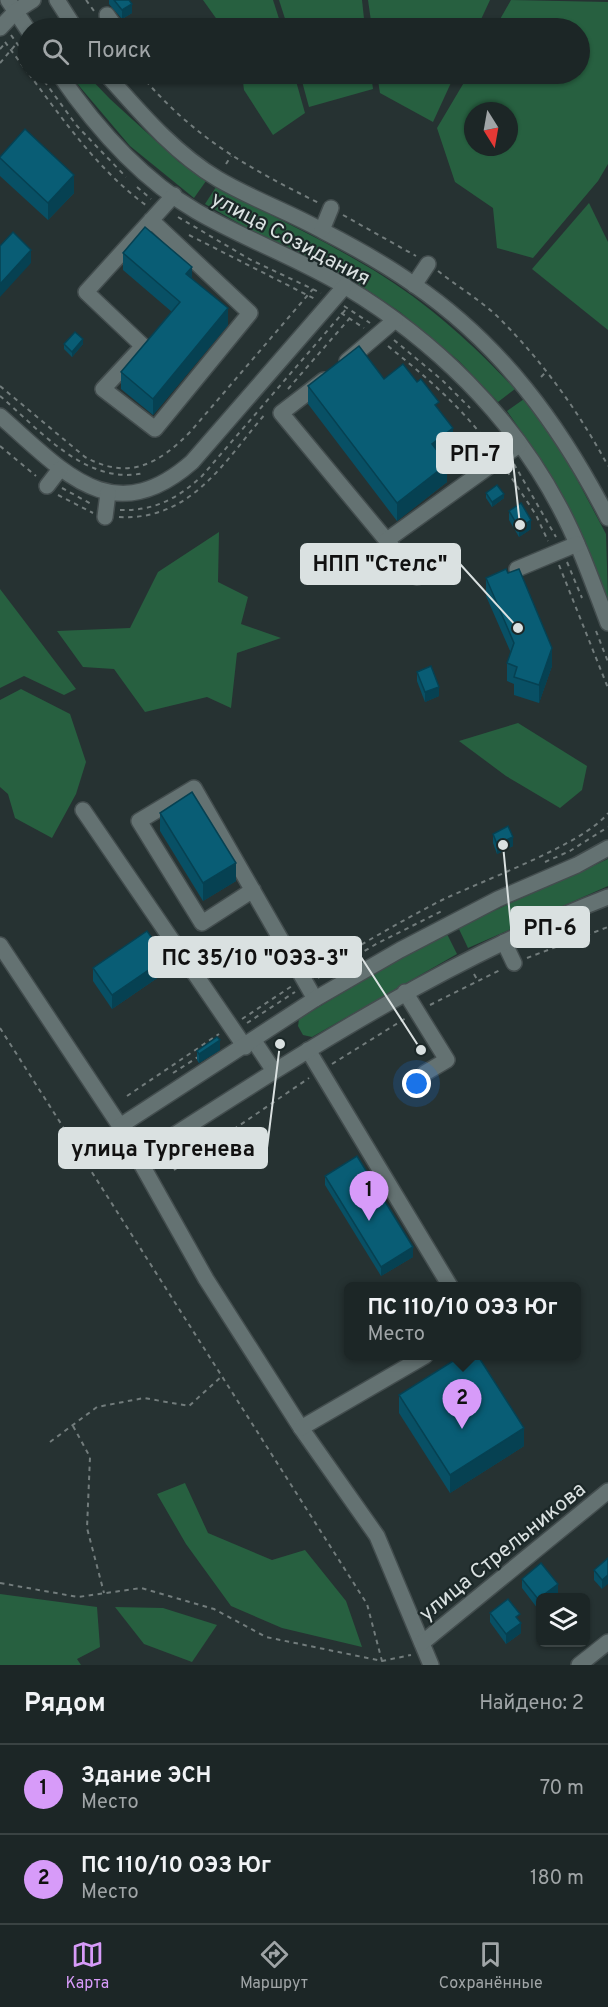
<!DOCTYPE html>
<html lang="ru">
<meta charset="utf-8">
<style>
body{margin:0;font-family:Overpass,sans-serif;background:#293232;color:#f1f3f6}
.controls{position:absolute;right:18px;bottom:18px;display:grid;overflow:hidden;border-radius:9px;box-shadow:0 2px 4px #0004}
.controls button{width:54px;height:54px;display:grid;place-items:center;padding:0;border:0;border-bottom:2px solid #3a4343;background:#1c2626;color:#f1f3f6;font:30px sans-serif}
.compass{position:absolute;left:464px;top:102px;width:54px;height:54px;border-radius:50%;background:#1c2626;box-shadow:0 2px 4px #0004;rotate:169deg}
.you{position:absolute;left:417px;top:1084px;width:21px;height:21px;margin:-15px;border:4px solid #fff;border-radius:50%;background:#1a73e8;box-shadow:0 0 0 9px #1a73e833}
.badge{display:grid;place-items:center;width:39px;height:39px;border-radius:50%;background:#d79bf9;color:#111;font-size:20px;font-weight:700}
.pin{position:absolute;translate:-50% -50px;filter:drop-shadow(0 2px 3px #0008)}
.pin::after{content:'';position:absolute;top:32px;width:21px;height:18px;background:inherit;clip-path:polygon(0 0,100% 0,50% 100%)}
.popup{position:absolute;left:344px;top:1282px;width:237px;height:78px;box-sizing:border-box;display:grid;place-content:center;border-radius:9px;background:#1c2626;filter:drop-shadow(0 2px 4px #0005);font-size:20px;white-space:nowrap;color:#a0a5a7}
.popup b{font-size:22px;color:#f1f3f6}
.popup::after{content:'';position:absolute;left:50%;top:100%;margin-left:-12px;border:12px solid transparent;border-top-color:#1c2626}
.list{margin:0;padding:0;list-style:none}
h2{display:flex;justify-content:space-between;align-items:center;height:78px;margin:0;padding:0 24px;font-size:26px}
h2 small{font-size:20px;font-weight:400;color:#a0a5a7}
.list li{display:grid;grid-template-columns:39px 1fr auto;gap:18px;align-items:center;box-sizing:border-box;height:90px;padding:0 24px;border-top:2px solid #3a4343}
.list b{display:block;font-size:22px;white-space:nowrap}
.list p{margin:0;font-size:20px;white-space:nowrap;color:#a0a5a7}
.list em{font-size:20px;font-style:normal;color:#a0a5a7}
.icon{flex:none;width:33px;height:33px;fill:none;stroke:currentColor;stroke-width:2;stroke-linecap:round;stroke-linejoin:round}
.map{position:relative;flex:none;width:608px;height:1665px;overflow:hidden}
.search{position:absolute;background:#1c2626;box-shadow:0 2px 4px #0004;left:18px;right:18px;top:18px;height:66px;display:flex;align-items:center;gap:15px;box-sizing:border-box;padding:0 21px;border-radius:33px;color:#a0a5a7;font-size:22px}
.sheet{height:258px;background:#1c2626}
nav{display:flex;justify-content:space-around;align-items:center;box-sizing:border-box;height:84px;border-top:2px solid #3a4343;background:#1c2626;font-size:16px;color:#a0a5a7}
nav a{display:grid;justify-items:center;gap:3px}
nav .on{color:#d79bf9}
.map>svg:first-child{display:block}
.green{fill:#276040;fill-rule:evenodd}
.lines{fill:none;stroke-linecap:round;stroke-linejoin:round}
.minor-casing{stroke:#434d4e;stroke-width:18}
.path{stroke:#727c7c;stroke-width:2;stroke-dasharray:4.5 4.5;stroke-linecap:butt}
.minor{stroke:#647272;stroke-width:15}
.wall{fill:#085065}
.shaded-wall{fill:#064152}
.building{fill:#095d75;stroke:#064152;stroke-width:1.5}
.labels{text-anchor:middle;stroke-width:4.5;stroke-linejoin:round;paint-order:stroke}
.street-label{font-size:21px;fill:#dae1e1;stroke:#1c2828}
.leader{fill:none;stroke:#dae1e1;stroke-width:2}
.callout-dot{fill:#dae1e1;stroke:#1c2828;stroke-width:2}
.callout{fill:#dae1e1;stroke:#dae1e1;stroke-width:2}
.callout-label{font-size:22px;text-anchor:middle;font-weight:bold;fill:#111}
</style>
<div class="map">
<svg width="608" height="1665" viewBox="0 0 608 1665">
<rect width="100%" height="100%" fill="#263232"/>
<g class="green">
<polygon points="203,0 273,0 282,28 223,28"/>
<polygon points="279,0 362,0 365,28 288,28"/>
<polygon points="368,0 490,0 477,28 372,28"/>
<path d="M511,0L608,2V164L598,181L533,258L497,248L493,208L455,182L437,128L469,74H580V28H495ZM473,111H509V147H473Z"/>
<polygon points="69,74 86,74 110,99 179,162 206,181 194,198 130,146"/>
<polygon points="242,74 294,74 305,113 273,135 244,90"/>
<polygon points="300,74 371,74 373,89 309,107"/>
<polygon points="377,74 455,74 433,122 380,93"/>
<path d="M216,187C265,213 316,236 363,264C421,297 470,341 515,389L498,402L459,361L400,312L351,279L261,236L205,204Z"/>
<polygon points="589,203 608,242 608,330 532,269"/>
<polygon points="524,399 564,455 606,534 608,599 566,502 546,467 507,411"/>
<polygon points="219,532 218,582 248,597 241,624 281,638 237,653 231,708 207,697 145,712 114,669 83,667 57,631 130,628 158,572"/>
<polygon points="0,589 76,689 64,695 24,676 0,688"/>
<polygon points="21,689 70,714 86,762 76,794 52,838 15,818 8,794 0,787 0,700"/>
<polygon points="518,723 587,766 582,790 560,808 506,776 459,741"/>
<polygon points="608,859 608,886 468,948 458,927"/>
<polygon points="447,934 457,954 312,1037 303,1035 298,1026 299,1019 390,964"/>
<polygon points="185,1483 208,1533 272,1560 305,1550 346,1601 362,1647 282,1628 231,1606 186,1544 157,1494"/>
<polygon points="0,1594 97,1607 100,1647 77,1659 81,1665 0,1665"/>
<polygon points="115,1607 163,1608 217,1625 192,1662 144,1644"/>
</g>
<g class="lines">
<defs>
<g id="minor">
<polyline points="8,0 28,30"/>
<polyline points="57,0 75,28"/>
<polyline points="107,15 116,28"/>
<polyline points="0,28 16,11 33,0"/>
<path d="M59,74C94,125 141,179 196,211C244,239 298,258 346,287C434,340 511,415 559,506C579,543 593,584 608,623"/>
<path d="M106,74C139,111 174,153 218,179C252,199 289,212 323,231C354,247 385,264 413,284C501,344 560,425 608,518"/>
<polyline points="151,220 250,313 155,429 103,389 143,346 86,292 174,195"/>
<polyline points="322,230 331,208"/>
<polyline points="414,285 428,264"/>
<polyline points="347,361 395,320"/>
<polyline points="324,380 281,413 417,577"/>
<path d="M0,416C63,471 112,532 192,462L345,286"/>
<polyline points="47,486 60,469"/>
<polyline points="105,517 108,493"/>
<polyline points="387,540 519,445"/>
<polyline points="517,569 577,544"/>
<polyline points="83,810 245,1047"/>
<polyline points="253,890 202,923 139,821 194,788 315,999"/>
<polyline points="504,942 514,963"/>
<polyline points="0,945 120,1126 206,1279 301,1428 377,1536 431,1665"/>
<polyline points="405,992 447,1060 425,1073"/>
<polyline points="254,1041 274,1071"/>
<polyline points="308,1050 450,1286"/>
<polyline points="120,1126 315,999 400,950 498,899 577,865 608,848"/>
<path d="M138,1158C290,1061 439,962 608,897"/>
<polyline points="301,1428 425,1356"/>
<polyline points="422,1643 608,1491"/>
<polyline points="579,1665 608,1642"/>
</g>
</defs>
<use href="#minor" class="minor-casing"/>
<g class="path">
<polyline points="86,0 94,11"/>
<polyline points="11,35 28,59"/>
<polyline points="5,42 28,73"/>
<polyline points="0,49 6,42"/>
<polyline points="0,63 17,43"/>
<path d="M29,74C64,121 99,171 147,206"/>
<polyline points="39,74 77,126 126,177"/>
<path d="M140,74C193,137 246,167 319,203"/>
<polyline points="226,164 231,156"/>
<polyline points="137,187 151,199"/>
<polyline points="343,215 416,256"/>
<polyline points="178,217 251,260 321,293"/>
<polyline points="189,235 315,299"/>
<path d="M438,271C458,287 482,301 500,319C543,362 579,412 608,466"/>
<polyline points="344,306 370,323"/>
<polyline points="341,313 364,328"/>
<polyline points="394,340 442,380 470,408"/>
<path d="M388,346C426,377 463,408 492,449"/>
<polyline points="541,377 547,371"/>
<path d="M0,386L85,457C129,481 159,464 191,431L313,289"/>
<polyline points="288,389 349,319"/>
<path d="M0,396C40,430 86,486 144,473"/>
<polyline points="0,446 36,476"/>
<polyline points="514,464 556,537"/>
<polyline points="507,471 536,515 548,541"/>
<polyline points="62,488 93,505"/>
<polyline points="58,495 93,513"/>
<path d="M120,510C154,511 177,499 202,476L347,308"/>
<path d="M119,517C191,521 224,462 266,413"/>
<polyline points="567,562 582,598"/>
<polyline points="559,565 608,688"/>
<polyline points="596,631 608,662"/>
<polyline points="545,862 570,851 608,827"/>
<polyline points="527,958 608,927"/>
<path d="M315,972C355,948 396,924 438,902C478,882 585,844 608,813"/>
<polyline points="474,974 478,981"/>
<polyline points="318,978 378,943 442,911"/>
<polyline points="430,1005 502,969"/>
<polyline points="242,1019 292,986"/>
<polyline points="247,1023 295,992"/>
<polyline points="0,1028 367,1604 383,1665"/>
<polyline points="332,1064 406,1018"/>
<polyline points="173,1073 198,1057"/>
<polyline points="127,1096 219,1034"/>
<polyline points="174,1170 309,1078"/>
<polyline points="73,1426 90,1457 87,1528 104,1593"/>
<polyline points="50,1442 97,1407 144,1398 189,1406 222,1376"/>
<polyline points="0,1583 78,1597 141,1588 214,1609 266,1637 382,1661 411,1655"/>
</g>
<use href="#minor" class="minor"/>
</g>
<g class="wall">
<polygon points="109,0 129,0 132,13 122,19 109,4"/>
<polygon points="0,157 74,193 48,220 0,176"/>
<polygon points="123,253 192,278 228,325 153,415 121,389 121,372 172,312 123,270"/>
<polygon points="64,344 83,344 72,357 64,349"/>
<polygon points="384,379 439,409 453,446 440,455 447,482 397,521 308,404 308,386"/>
<polygon points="486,493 504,498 492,507 486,498"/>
<polygon points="509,511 531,529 519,537 509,520"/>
<polygon points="385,558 405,578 397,584 385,567"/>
<polygon points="486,578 552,666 539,703 514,695 514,684 507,681 507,663 511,653 486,596"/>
<polygon points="417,672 439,696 425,702 417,681"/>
<polygon points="160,813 236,881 203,901 160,831"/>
<polygon points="493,834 513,846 497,854 493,843"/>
<polygon points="93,968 166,972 112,1009 93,981"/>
<polygon points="220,1050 199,1063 197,1060 197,1051"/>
<polygon points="325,1176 413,1257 381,1276 325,1185"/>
<polygon points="399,1395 524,1446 450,1493 399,1413"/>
<polygon points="608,1558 602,1589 594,1580 594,1570"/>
<polygon points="522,1579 558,1593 552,1598 540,1598 540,1607 538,1609 522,1588"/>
<polygon points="490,1613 520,1622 521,1633 506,1644 490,1622"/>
</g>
<g class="shaded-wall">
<polygon points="132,4 132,13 122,19 122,10"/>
<polygon points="74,175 74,193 48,220 48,203"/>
<polygon points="31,250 31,263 0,297 0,284"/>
<polygon points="192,267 192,284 186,274"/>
<polygon points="228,308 228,325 153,415 153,399"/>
<polygon points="83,339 83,344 72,357 72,352"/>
<polygon points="453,428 453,446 432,462 432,444"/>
<polygon points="447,464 447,482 397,521 397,503"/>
<polygon points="504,494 504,498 492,507 492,502"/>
<polygon points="531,520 531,529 519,537 519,528"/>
<polygon points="405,568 405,578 397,584 397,575"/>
<polygon points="552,648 552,666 539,703 539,685"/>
<polygon points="439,687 439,696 425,702 425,692"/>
<polygon points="513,837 513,846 497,854 497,844"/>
<polygon points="236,863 236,881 203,901 203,883"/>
<polygon points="166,958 166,972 112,1009 112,995"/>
<polygon points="220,1040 220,1050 199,1063 199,1054"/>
<polygon points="413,1247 413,1257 381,1276 381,1267"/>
<polygon points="524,1428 524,1446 450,1493 450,1475"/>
<polygon points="608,1575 608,1584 602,1589 602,1580"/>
<polygon points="558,1584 558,1593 552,1598 541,1598"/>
<polygon points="540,1598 540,1607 538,1609 538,1599"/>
<polygon points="521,1623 521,1633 506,1644 506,1634"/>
</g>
<g class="building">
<polygon points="114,0 129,0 132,4 122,10"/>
<polygon points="25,129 74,175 48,203 0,158 0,157"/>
<polygon points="145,227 192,267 186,274 228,308 153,399 121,372 180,302 123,253"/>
<polygon points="13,232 31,250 0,284 0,246"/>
<polygon points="75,332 83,339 72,352 64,344"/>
<polygon points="359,346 384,379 403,364 417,382 421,379 439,402 435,405 453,428 432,444 447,464 397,503 308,386"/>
<polygon points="497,485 504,494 492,502 486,493"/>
<polygon points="521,503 531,520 519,528 509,511"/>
<polygon points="392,553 405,568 397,575 385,558"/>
<polygon points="506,569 508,573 519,569 552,648 539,685 514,677 517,667 507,663 514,643 486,578"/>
<polygon points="431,666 439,687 425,692 417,672"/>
<polygon points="192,792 236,863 203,883 160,813"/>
<polygon points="508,826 513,837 497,844 493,834"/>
<polygon points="147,931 166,958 112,995 93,968"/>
<polygon points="217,1037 220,1040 199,1054 197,1051"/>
<polygon points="357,1156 413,1247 381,1267 325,1176"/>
<polygon points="461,1356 478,1356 524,1428 450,1475 399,1395"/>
<polygon points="608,1558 608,1575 602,1580 594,1570"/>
<polygon points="541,1563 558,1584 538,1599 522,1579"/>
<polygon points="508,1599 520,1614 516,1617 521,1623 506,1634 490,1613"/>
</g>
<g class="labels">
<g class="street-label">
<text transform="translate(291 238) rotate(28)" y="7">улица Созидания</text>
<text transform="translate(502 1551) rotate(-39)" y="7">улица Стрельникова</text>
</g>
</g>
<path class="leader" d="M520 525L512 453M518 628L460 564M503 845L511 927M421 1050L361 957M280 1044L267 1148"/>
<g class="callout-dot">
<circle cx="520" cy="525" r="6"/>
<circle cx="518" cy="628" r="6"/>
<circle cx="503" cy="845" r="6"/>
<circle cx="421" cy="1050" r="6"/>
<circle cx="280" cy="1044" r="6"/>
</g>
<g class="callout">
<rect x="437" y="433" width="75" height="40" rx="6"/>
<rect x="301" y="544" width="159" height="40" rx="6"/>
<rect x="511" y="907" width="78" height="40" rx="6"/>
<rect x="149" y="937" width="212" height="40" rx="6"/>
<rect x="59" y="1128" width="208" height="40" rx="6"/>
</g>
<g class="callout-label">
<text x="475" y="461">РП-7</text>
<text x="380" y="571">НПП "Стелс"</text>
<text x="550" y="935">РП-6</text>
<text x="255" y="965">ПС 35/10 "ОЭЗ-3"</text>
<text x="163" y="1156">улица Тургенева</text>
</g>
</svg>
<div class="controls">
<button><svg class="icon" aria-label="layers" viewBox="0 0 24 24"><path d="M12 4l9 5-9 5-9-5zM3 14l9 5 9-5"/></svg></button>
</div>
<svg class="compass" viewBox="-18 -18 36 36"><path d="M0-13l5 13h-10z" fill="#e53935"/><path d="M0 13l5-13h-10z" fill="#a0a5a7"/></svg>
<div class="you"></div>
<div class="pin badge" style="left:369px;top:1221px">1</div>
<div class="pin badge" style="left:462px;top:1429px">2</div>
<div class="popup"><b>ПС 110/10 ОЭЗ Юг</b>Место</div>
<div class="search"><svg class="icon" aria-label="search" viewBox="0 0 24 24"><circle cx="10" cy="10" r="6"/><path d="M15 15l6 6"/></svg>Поиск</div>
</div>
<section class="sheet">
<h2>Рядом<small>Найдено: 2</small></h2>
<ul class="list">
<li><span class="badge">1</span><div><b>Здание ЭСН</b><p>Место</p></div><em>70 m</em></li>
<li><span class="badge">2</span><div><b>ПС 110/10 ОЭЗ Юг</b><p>Место</p></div><em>180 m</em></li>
</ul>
</section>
<nav>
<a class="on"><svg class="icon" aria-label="map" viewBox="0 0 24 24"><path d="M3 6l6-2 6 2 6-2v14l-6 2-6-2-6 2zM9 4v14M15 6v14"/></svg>Карта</a>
<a><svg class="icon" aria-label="directions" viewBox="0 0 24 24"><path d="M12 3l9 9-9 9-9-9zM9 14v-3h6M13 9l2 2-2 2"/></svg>Маршрут</a>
<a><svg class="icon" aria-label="saved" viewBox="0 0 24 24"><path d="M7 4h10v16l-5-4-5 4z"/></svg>Сохранённые</a>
</nav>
